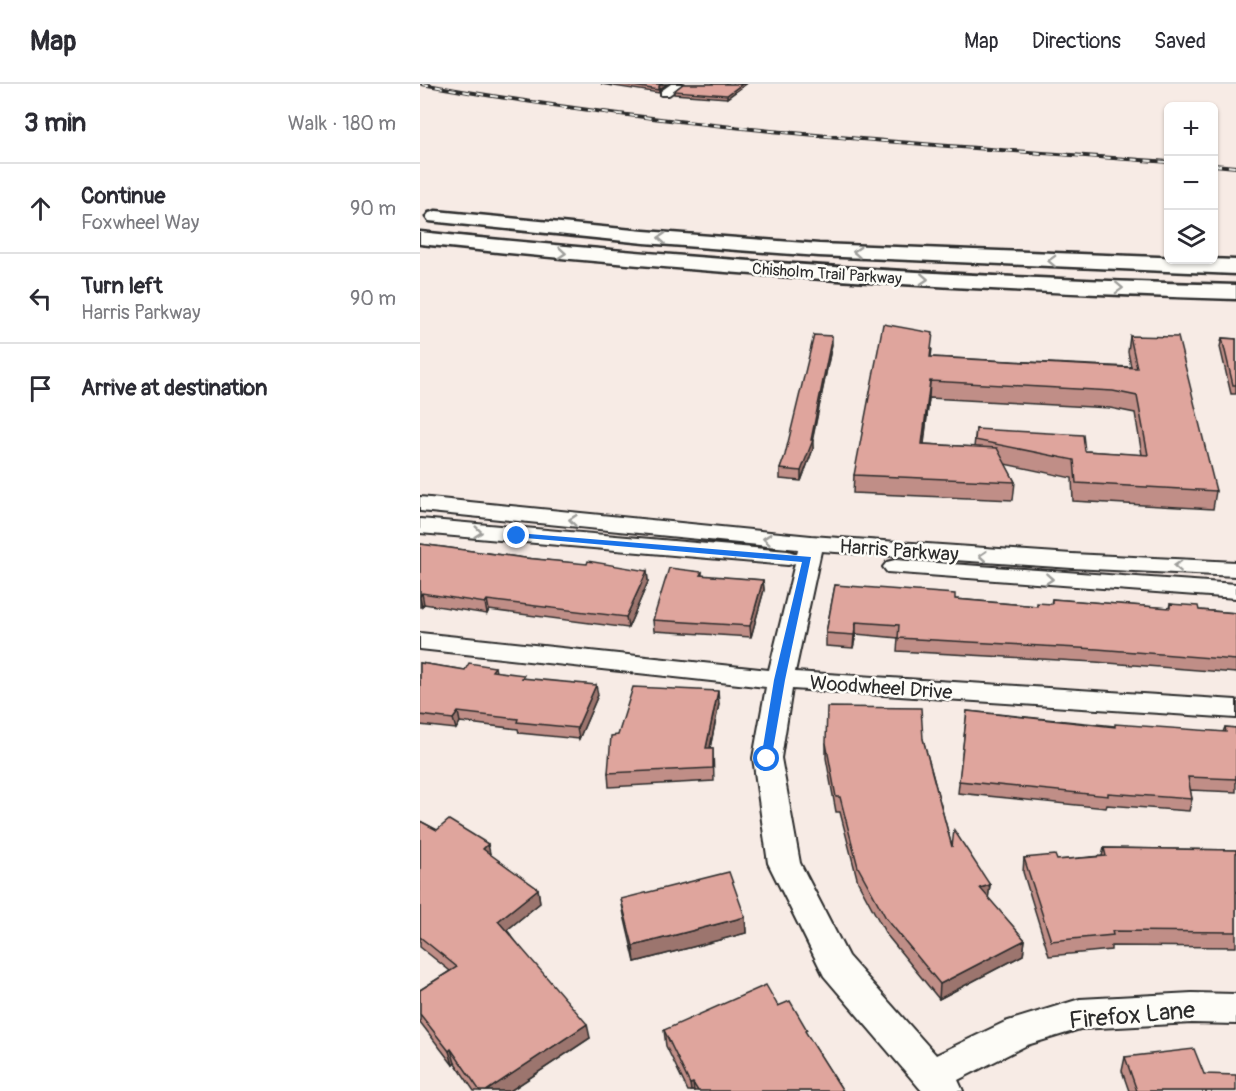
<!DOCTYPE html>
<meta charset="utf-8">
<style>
body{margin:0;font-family:Pangolin,sans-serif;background:#f7f7f7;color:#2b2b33}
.controls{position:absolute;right:18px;top:18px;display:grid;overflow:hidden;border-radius:9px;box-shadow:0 2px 4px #0004}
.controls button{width:54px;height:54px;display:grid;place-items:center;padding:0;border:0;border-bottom:2px solid #e1e1e2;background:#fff;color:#2b2b33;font:30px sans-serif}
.stop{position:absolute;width:18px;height:18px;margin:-14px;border:4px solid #1a73e8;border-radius:50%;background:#fff}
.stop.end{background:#1a73e8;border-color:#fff;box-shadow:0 2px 6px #0008}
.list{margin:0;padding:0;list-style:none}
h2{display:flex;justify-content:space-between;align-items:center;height:78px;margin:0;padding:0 24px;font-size:26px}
h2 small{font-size:20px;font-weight:400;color:#7c7c81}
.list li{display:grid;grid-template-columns:39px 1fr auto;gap:18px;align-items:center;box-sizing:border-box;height:90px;padding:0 24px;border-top:2px solid #e1e1e2}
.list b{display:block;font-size:22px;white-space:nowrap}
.list p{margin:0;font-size:20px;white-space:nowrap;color:#7c7c81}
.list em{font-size:20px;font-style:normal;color:#7c7c81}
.icon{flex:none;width:33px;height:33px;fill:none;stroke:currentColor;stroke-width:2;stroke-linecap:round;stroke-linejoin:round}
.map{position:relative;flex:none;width:816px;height:1007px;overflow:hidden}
header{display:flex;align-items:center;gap:36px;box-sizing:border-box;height:84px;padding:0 30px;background:#fff;border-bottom:2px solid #e1e1e2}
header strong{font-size:28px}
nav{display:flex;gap:33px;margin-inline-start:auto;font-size:21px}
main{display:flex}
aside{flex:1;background:#fff}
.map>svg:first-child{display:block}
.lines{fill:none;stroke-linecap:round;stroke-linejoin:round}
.minor-casing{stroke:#2b2b2b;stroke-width:4}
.motorway-casing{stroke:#2b2b2b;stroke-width:5}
.minor{fill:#fdfcf7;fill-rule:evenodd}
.motorway{fill:#fdfcf7;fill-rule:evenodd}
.rail-casing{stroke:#2b2b2b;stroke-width:4}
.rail{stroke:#fdfcf7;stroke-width:2;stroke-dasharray:7;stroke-linecap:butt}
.wall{fill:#c08e87;stroke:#2b2b2b;stroke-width:1.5;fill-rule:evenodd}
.shaded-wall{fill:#9c746e;stroke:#2b2b2b;stroke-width:1.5}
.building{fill:#dfa59d;stroke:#2b2b2b;stroke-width:1.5}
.oneway{stroke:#9e9e9b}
.route{fill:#1a73e8}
.labels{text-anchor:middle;stroke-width:5;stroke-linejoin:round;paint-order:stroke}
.far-street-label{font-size:16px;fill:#2b2b2b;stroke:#fdfcf7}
.street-label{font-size:20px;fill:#2b2b2b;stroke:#fdfcf7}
.near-street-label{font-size:24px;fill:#2b2b2b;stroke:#fdfcf7}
</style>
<header>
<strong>Map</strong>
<nav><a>Map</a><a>Directions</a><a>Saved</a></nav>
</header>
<main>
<aside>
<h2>3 min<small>Walk · 180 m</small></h2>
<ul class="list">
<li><svg class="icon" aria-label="ahead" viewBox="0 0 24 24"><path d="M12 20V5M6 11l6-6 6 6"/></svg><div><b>Continue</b><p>Foxwheel Way</p></div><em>90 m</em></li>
<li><svg class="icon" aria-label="left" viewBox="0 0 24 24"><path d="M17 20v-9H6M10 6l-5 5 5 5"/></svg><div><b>Turn left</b><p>Harris Parkway</p></div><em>90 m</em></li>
<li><svg class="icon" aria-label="arrive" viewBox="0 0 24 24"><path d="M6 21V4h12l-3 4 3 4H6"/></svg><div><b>Arrive at destination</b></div></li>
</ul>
</aside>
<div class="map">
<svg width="816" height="1007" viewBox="0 0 816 1007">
<rect width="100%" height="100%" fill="#f7ebe5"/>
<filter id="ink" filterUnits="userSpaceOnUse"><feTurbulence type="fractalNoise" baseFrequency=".0167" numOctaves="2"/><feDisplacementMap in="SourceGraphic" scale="12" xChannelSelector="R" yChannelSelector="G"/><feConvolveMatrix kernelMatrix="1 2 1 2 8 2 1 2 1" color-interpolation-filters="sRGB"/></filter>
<g filter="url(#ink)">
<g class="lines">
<defs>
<g id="minor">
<polygon points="251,0 264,0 249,11 241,11 241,7"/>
<polygon points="0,413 391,452 652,470 816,478 816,492 652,484 401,467 375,588 816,616 816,634 372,605 361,674 380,779 428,872 516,971 585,938 660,915 772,909 816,910 816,940 772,939 660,945 607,961 538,996 543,1007 502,1007 404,892 348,779 333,674 346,603 0,565 0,549 349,586 375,479 368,481 0,449 0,435 368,467 377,470 378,465 0,427"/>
<polygon points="475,476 816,500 816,514 467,488 463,483 467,478"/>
</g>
<g id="motorway">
<polygon points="16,127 224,147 399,160 816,176 816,190 399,172 224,159 9,137 6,133 9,129"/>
<path d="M0,148C272,176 543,194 816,201V215C543,207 271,189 0,160Z"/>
</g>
</defs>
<use href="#minor" class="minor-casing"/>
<use href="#motorway" class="motorway-casing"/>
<use href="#minor" class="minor"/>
<use href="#motorway" class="motorway"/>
<defs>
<g id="rail">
<path d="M2,0C250,45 498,60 748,78"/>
<polyline points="794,81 816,83"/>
</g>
</defs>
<use href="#rail" class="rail-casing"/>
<use href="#rail" class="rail"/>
</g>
<g class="wall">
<polygon points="181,0 247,0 240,5 239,9"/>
<polygon points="263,0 326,0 307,14 254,10 254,7"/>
<path d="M710,252L796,407L793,425L653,417L652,394L585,380L595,398L593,416L433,409L434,391L512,265L511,273L711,283L708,268ZM509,314L690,324L715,329L722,371L665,367L556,345L554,363L504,360Z"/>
<polygon points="802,254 816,255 816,310 811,310 800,263"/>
<polygon points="412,260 392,356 393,365 381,397 360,395 360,385"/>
<polygon points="0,460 105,474 227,487 228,498 208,544 69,526 67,530 4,520 2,523 0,523"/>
<polygon points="282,488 282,492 343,496 344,506 331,553 234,547 233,536"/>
<polygon points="415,501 535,515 617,522 631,520 632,515 749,524 750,520 779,526 816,529 816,589 675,578 477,567 478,554 436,550 433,564 406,562 406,549"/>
<polygon points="0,579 45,586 75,583 76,588 178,611 159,655 99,649 98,645 40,638 36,645 0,641"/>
<polygon points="299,620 290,664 293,664 294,697 189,703 188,689 198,651"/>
<polygon points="547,627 695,642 803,648 805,643 816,644 816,708 770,706 772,715 769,727 687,721 686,724 538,709"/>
<polygon points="503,655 532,763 570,801 568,814 605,856 603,871 519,915 466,850 438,798 420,728 416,728 406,674 406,659"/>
<polygon points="0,737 17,746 70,771 118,805 120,819 87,846 170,954 90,1007 54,1007 35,979 33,981 0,938 0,906 30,887 0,863"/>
<polygon points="684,764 816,766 816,863 691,862 691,866 629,872 603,788 604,774 637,776 682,772"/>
<polygon points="201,815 325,833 326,849 215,878 204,831"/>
<polygon points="358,922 387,951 423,1007 268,1007 246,962 244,946"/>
<polygon points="705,973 784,990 816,1007 709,1007 702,987"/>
</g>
<g class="shaded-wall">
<polygon points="243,0 247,0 240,5 239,9 239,2"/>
<polygon points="322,0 326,0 307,14 307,11"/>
<polygon points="412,252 412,260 392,358 393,356 393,365 381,397 381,387"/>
<polygon points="510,297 509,314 502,377 502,360"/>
<polygon points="227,487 228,498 208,544 206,533"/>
<polygon points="343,496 344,506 331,553 330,542"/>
<polygon points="2,509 4,520 2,523 0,514 0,512"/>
<polygon points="67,516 69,526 67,530 65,519"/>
<polygon points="436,538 436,550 433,564 434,551"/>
<polygon points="176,601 178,611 159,655 157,644"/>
<polygon points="298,607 299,620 287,678 286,664"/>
<polygon points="38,628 40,638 36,645 33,635"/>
<polygon points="68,760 71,774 63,765"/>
<polygon points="570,801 568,816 560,804"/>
<polygon points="118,805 120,819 82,850 78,837"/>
<polygon points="325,833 326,849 215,878 213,862"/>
<polygon points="605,856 603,871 519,915 520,900"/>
<polygon points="167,940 170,954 90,1007 66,1007"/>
<polygon points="31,965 35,979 33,981 29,967"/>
<polygon points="273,999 274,1007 271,1007 270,1000"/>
</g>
<g class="building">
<polygon points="201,0 243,0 239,2 239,6"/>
<polygon points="263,0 322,0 307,11 254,7"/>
<polygon points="463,240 513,249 510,273 717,284 710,252 758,253 796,407 656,399 654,376 555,356 556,345 663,351 665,367 728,371 717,312 693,307 510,297 502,360 577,364 595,398 434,391"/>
<polygon points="394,251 412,252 391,356 393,356 381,387 360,385 365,371"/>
<polygon points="802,254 816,255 816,301 813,301"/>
<polygon points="0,460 105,474 167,480 168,477 227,487 206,533 67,516 65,519 2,509 0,512"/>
<polygon points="249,484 282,488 280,491 343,496 330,542 233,536"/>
<polygon points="415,501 535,510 535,515 617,522 617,519 632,520 632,515 750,524 750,520 778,522 779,526 816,529 816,576 677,565 478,554 479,541 436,538 434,551 406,549"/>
<polygon points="0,579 45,586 49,579 75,583 72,587 104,591 102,594 176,601 157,644 97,638 98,635 38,628 33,635 0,631"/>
<polygon points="213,603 298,607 286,664 293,664 293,684 188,689 191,652 198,651"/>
<polygon points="407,623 501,624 503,655 532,763 534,746 570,801 560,804 605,856 520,900 466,834 438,783 420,713 416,713 406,659"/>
<polygon points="547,627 695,643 695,640 806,648 805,643 816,644 816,695 768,693 772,715 688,709 688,712 539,697"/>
<polygon points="29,736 68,760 63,765 118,805 78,837 167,940 66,1007 60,1007 31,965 29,967 0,930 0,906 37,883 0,853 0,737 17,746"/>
<polygon points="684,764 816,766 816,848 692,847 693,851 631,857 604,774 635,771 637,776 686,772"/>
<polygon points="309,788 325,833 213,862 201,815"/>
<polygon points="346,901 358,922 370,917 387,946 385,947 423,1007 278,1007 273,999 270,1000 244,946"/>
<polygon points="774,965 784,990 816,991 816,1007 717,1007 705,973"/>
</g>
<defs><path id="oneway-chevron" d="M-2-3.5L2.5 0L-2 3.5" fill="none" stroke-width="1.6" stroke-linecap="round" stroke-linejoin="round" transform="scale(1.5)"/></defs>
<g class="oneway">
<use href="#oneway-chevron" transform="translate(242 154) rotate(-176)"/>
<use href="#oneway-chevron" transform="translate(437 168) rotate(-176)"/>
<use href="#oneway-chevron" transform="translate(142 169) rotate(5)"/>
<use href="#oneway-chevron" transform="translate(632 177) rotate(-178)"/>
<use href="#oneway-chevron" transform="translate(504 195) rotate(3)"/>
<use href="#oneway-chevron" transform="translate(699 204) rotate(2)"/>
<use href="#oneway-chevron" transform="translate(153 436) rotate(-174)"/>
<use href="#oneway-chevron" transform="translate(58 448) rotate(6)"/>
<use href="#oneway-chevron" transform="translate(347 455) rotate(-174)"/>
<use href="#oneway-chevron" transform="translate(563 472) rotate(-176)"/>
<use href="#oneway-chevron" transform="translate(758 482) rotate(-177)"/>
<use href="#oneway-chevron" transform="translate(629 495) rotate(4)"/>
</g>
</g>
<polygon class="route" points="97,449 391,473 365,596 351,677 347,679 341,675 354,596 382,478 94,453 92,452"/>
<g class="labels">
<g class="far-street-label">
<text transform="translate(407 189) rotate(4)" y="6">Chisholm Trail Parkway</text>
</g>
<g class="street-label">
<text transform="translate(479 466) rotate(4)" y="7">Harris Parkway</text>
<text transform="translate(461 603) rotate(4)" y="7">Woodwheel Drive</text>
</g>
<g class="near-street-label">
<text transform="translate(712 931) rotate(-5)" y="8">Firefox Lane</text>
</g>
</g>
</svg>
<div class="controls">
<button>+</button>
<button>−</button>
<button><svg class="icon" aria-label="layers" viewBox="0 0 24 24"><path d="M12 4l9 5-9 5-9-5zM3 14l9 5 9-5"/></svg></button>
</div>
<div class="stop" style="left:347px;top:675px"></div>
<div class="stop end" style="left:97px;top:452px"></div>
</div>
</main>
